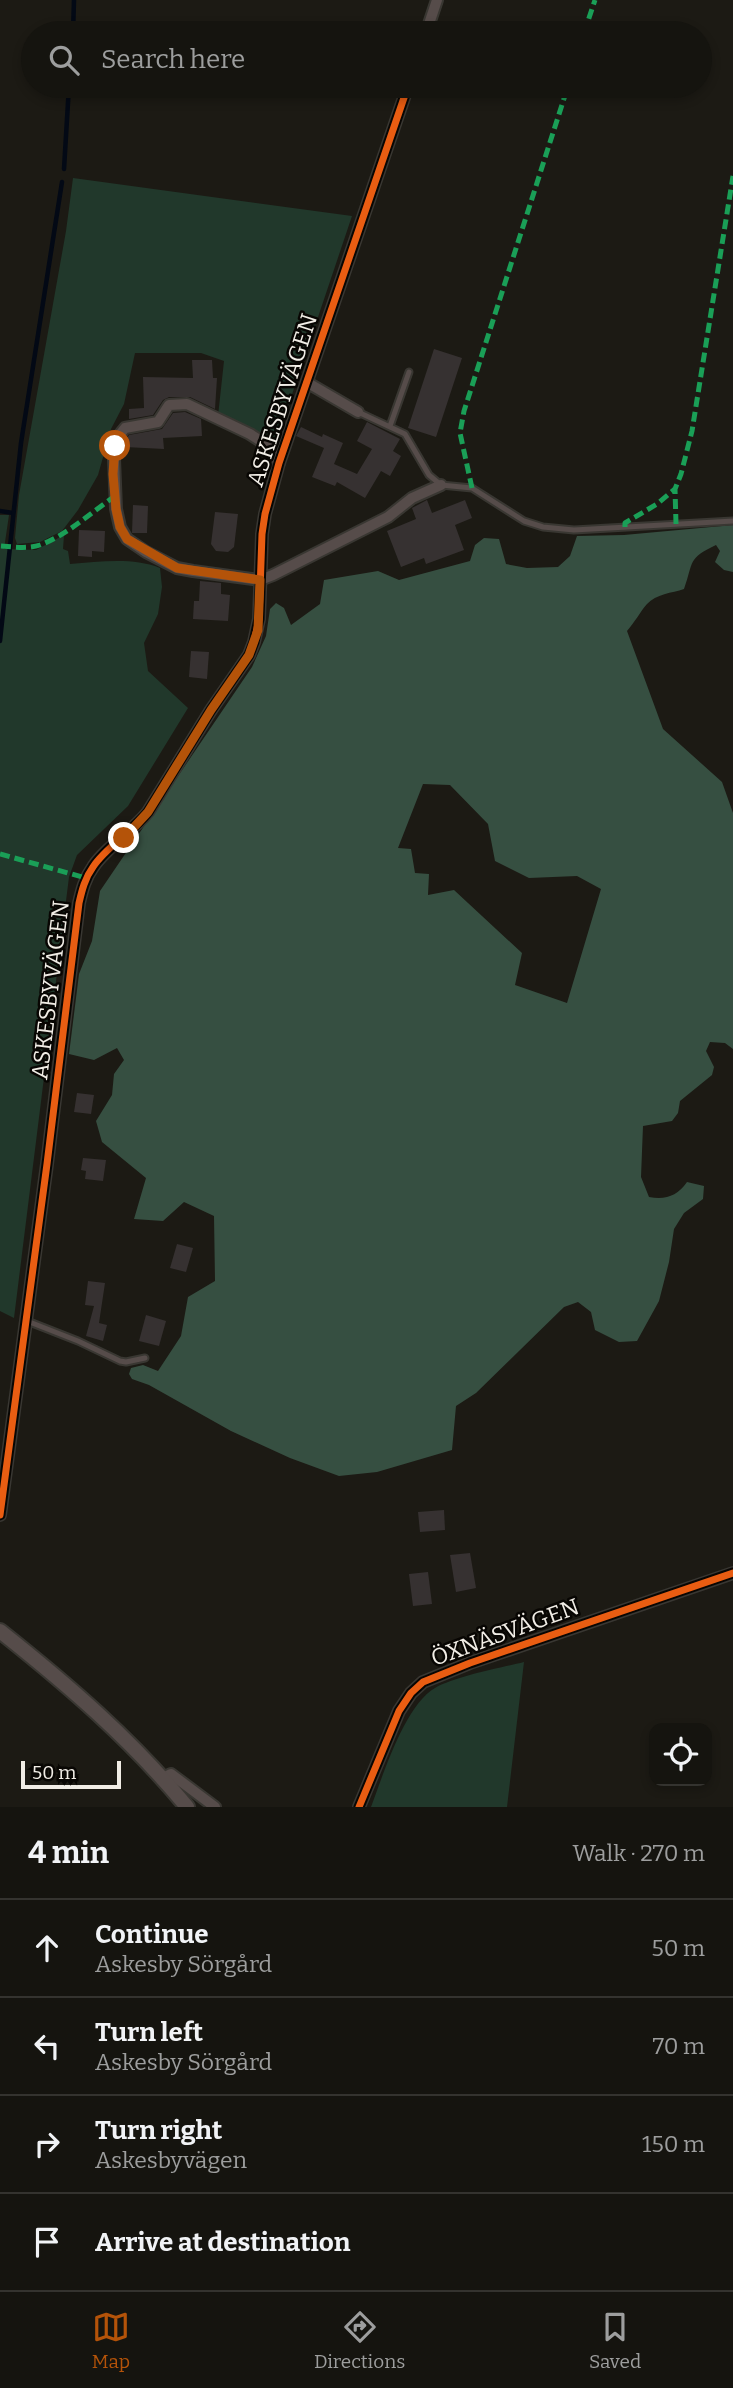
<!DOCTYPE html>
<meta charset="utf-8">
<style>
body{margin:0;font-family:Bitter,serif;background:#1e1d18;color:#f1f3f6}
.controls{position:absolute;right:21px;bottom:21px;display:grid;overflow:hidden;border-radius:14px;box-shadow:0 4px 10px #0003}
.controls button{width:63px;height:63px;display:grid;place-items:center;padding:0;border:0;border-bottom:2px solid #34332f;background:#15140f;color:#f1f3f6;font:35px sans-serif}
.scale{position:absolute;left:21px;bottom:18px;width:100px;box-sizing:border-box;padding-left:7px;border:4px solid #f1ede6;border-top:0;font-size:19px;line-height:24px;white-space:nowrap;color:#f1ede6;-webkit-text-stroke:5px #080603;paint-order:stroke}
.stop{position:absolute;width:21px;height:21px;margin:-16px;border:5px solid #b45309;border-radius:50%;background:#fff}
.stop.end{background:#b45309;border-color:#fff;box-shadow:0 2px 7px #0008}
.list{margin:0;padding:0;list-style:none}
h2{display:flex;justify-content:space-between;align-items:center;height:91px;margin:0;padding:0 28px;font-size:30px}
h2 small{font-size:23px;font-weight:400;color:#9d9e9e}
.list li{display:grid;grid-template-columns:46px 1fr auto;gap:21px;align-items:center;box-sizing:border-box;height:98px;padding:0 28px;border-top:2px solid #34332f}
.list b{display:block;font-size:26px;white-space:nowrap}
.list p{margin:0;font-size:23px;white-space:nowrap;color:#9d9e9e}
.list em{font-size:23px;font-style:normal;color:#9d9e9e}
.icon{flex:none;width:38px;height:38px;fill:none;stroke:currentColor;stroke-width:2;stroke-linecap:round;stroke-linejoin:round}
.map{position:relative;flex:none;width:733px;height:1807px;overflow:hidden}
.search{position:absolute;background:#15140f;box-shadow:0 4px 10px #0003;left:21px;right:21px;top:21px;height:77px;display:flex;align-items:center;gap:18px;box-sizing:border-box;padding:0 24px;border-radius:38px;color:#9d9e9e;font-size:26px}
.sheet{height:483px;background:#15140f}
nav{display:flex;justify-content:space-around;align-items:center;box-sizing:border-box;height:98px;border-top:2px solid #34332f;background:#15140f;font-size:19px;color:#9d9e9e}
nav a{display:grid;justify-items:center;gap:4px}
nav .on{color:#b45309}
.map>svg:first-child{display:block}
.green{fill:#21382b}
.forest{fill:#364f41;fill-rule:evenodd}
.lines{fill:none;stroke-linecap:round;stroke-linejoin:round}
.stream{stroke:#030915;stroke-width:4.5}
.building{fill:#363131}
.service-casing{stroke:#393732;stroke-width:9}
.minor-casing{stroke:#393732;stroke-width:14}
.tertiary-casing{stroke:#393732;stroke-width:18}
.service{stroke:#564c4a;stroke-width:5}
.minor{stroke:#564c4a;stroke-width:10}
.tertiary{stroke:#564c4a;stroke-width:14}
.quiet{stroke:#1a9f57;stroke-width:5;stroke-dasharray:10 5;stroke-linecap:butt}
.cycleway-casing{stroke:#080603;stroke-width:11}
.cycleway{stroke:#e95d12;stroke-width:7}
.route{stroke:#b45309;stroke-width:9}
.labels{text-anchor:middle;stroke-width:5;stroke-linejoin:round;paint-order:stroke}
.street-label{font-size:23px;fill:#f1ede6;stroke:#080603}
</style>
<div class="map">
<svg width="733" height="1807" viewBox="0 0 733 1807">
<rect width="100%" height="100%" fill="#1c1a14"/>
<g class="green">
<polygon points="73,178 352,216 275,445 218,416 224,361 201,353 135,353 124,404 111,429 98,475 78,510 62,531 40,542 17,544 15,538 19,495 66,231"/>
<path d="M0,515H9L4,549L36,550L64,535L63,549L68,551L70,564C100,562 132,557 160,568L162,587L158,614L144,643L148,671L188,708L128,806L77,855L69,877L14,1318L0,1311Z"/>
<path d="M524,1662L507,1807H371C383,1775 405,1705 435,1688C456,1676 500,1668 524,1662Z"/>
</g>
<path class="forest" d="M733,525V572L724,570L715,562L720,551L716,545C687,559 694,561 684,589C672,593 656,594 647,604C640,612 635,622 627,631L663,729L722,782L733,813V1049L725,1043L710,1042L706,1051L714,1067L712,1075L680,1101L678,1113L672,1121L643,1126L641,1177L649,1197C666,1200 677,1196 687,1182L704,1186L703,1199L684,1213L674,1229L669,1262L659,1301L637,1341L619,1342L595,1330L591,1312L578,1302L564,1307L476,1393L456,1406L452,1450L377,1472L339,1476L290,1458L231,1431L149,1385L132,1379L129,1374L131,1368L143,1365L158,1371L181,1336L188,1297L215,1281L214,1216L184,1202L163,1221L134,1219L146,1178L102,1142L96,1121L112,1095L114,1074L124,1060L117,1048L94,1060L69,1054L79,974L92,941L100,891L252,667L266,636L270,609L276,603L284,608L291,625L320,604L324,580L378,571L399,580L470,561L475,545L484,538L499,539L506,564L527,568L558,567L570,556L577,536L624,535ZM423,784L450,785L488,824L495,861L529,878L577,876L601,889L567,1003L515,985L522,953L454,890L428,895L429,874L415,873L411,849L398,848Z"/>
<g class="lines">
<g class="stream">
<polyline points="73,33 74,0"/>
<polyline points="64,169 69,86"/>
<polyline points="0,511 13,513"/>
<polyline points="0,641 21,443 62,182"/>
</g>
</g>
<g class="building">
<polygon points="434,349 462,358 436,437 408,428"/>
<polygon points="192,360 212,360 213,378 217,378 215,409 190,397 169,397 163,400 153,415 129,419 129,409 144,408 143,377 193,378"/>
<polygon points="185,412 201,419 202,436 163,438 164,449 125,447 126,440 129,435 162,429 173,413"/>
<polygon points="367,422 400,439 393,451 401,456 390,476 381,471 365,498 337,482 335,486 312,477 324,448 296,436 301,427 322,437 323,434 343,443 334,464 357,474 372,449 357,441"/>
<polygon points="427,500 432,513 465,500 472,518 455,525 464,550 426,564 424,558 401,567 387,531 416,519 412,508"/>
<polygon points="133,505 148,506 147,533 132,533"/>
<polygon points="215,512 238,514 234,547 228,552 216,551 211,544"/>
<polygon points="79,530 105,531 104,552 92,551 92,557 78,556"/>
<polygon points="200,581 221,583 221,594 230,595 228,621 193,619 194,601 199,601"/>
<polygon points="191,651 209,652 207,679 189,677"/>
<polygon points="77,1093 94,1095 91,1114 74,1112"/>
<polygon points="83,1158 106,1160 103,1181 85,1179 86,1171 81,1170"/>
<polygon points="177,1244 193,1248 186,1272 170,1268"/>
<polygon points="88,1281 105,1283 99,1323 107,1325 103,1341 86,1336 94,1306 85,1305"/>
<polygon points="146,1315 166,1321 159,1346 139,1341"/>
<polygon points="444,1510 445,1530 420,1532 418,1512"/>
<polygon points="470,1553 476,1588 456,1592 450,1555"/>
<polygon points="428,1572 432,1604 413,1606 409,1574"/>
</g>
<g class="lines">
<defs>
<g id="service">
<polyline points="358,412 405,434 429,475 441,485 472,488 524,521 543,527 574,530 733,521"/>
<polyline points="390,426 409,372"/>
<polyline points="27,1321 78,1341 120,1361 126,1362 145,1358"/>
</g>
<g id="minor">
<polyline points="426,33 437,0"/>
<polyline points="308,383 358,412"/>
<polyline points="279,463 267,445 250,434 187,404 169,405 158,422 125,428 117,438 114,459 116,509 120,527 127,539 146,552 177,568 193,571 260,580 273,575 388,517 412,498 441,485"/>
<path d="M0,1515L47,1164L79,903C82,890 85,878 93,867C105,848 132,832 148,812L211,710L249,655L254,642L259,619L262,534L265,514L279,463L408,86"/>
<polyline points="163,1778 171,1774 215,1807"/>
<polyline points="359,1807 399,1711 411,1693 423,1682 470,1663 733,1573"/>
</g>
<path id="tertiary" d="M0,1631C68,1685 132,1740 187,1807"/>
</defs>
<use href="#service" class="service-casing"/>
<use href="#minor" class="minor-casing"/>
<use href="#tertiary" class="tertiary-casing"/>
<use href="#service" class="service"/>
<use href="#minor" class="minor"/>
<use href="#tertiary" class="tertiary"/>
<g class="quiet">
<polyline points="584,33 595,0"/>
<polyline points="472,488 460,433 464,411 568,86"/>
<polyline points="676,524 675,489 681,474 692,431 733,176"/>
<polyline points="625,527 625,523 657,504 675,489"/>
<path d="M1,546C14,547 28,549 40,545C67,535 92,512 115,496"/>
<polyline points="0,854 86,878"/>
</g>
<defs>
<g id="cycleway">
<path d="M0,1515L47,1164L79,903C82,890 85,878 93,867C105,848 132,832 148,812L211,710L249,655L254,642L259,619L262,534L265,514L279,463L408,86"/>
<polyline points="359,1807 399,1711 411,1693 423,1682 470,1663 733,1573"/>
</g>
</defs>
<use href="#cycleway" class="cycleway-casing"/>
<use href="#cycleway" class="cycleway"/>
</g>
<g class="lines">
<polyline class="route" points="115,446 113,474 116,509 120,527 127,539 177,568 260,580 258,630 249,655 211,710 148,812 124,838"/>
</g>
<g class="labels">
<g class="street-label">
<text transform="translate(282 400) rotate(-72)" y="8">ASKESBYVÄGEN</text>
<text transform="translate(50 990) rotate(-83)" y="8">ASKESBYVÄGEN</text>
<text transform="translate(505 1632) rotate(-20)" y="8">ÖXNÄSVÄGEN</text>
</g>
</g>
</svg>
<div class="controls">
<button><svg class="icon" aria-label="locate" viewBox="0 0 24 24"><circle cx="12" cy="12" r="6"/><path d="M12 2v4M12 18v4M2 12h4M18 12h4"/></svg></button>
</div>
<div class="scale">50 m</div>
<div class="stop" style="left:115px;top:446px"></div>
<div class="stop end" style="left:124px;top:838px"></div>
<div class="search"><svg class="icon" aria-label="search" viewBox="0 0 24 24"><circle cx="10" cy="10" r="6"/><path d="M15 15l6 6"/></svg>Search here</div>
</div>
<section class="sheet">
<h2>4 min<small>Walk · 270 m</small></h2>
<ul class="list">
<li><svg class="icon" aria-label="ahead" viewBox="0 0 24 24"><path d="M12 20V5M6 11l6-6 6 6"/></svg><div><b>Continue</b><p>Askesby Sörgård</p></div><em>50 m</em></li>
<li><svg class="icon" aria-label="left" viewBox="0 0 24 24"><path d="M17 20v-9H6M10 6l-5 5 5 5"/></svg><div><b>Turn left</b><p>Askesby Sörgård</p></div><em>70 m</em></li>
<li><svg class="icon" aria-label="right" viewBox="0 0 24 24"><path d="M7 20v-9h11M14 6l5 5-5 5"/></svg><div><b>Turn right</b><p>Askesbyvägen</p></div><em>150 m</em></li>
<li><svg class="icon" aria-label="arrive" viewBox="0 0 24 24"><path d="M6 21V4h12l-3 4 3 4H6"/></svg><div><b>Arrive at destination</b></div></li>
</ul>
</section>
<nav>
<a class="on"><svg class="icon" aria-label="map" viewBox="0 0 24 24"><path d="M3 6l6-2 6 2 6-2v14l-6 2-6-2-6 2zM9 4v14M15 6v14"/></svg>Map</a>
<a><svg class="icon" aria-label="directions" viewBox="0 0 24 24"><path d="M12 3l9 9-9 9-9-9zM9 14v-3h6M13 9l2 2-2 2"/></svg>Directions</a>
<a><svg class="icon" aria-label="saved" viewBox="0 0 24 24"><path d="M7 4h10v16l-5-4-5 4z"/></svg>Saved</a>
</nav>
